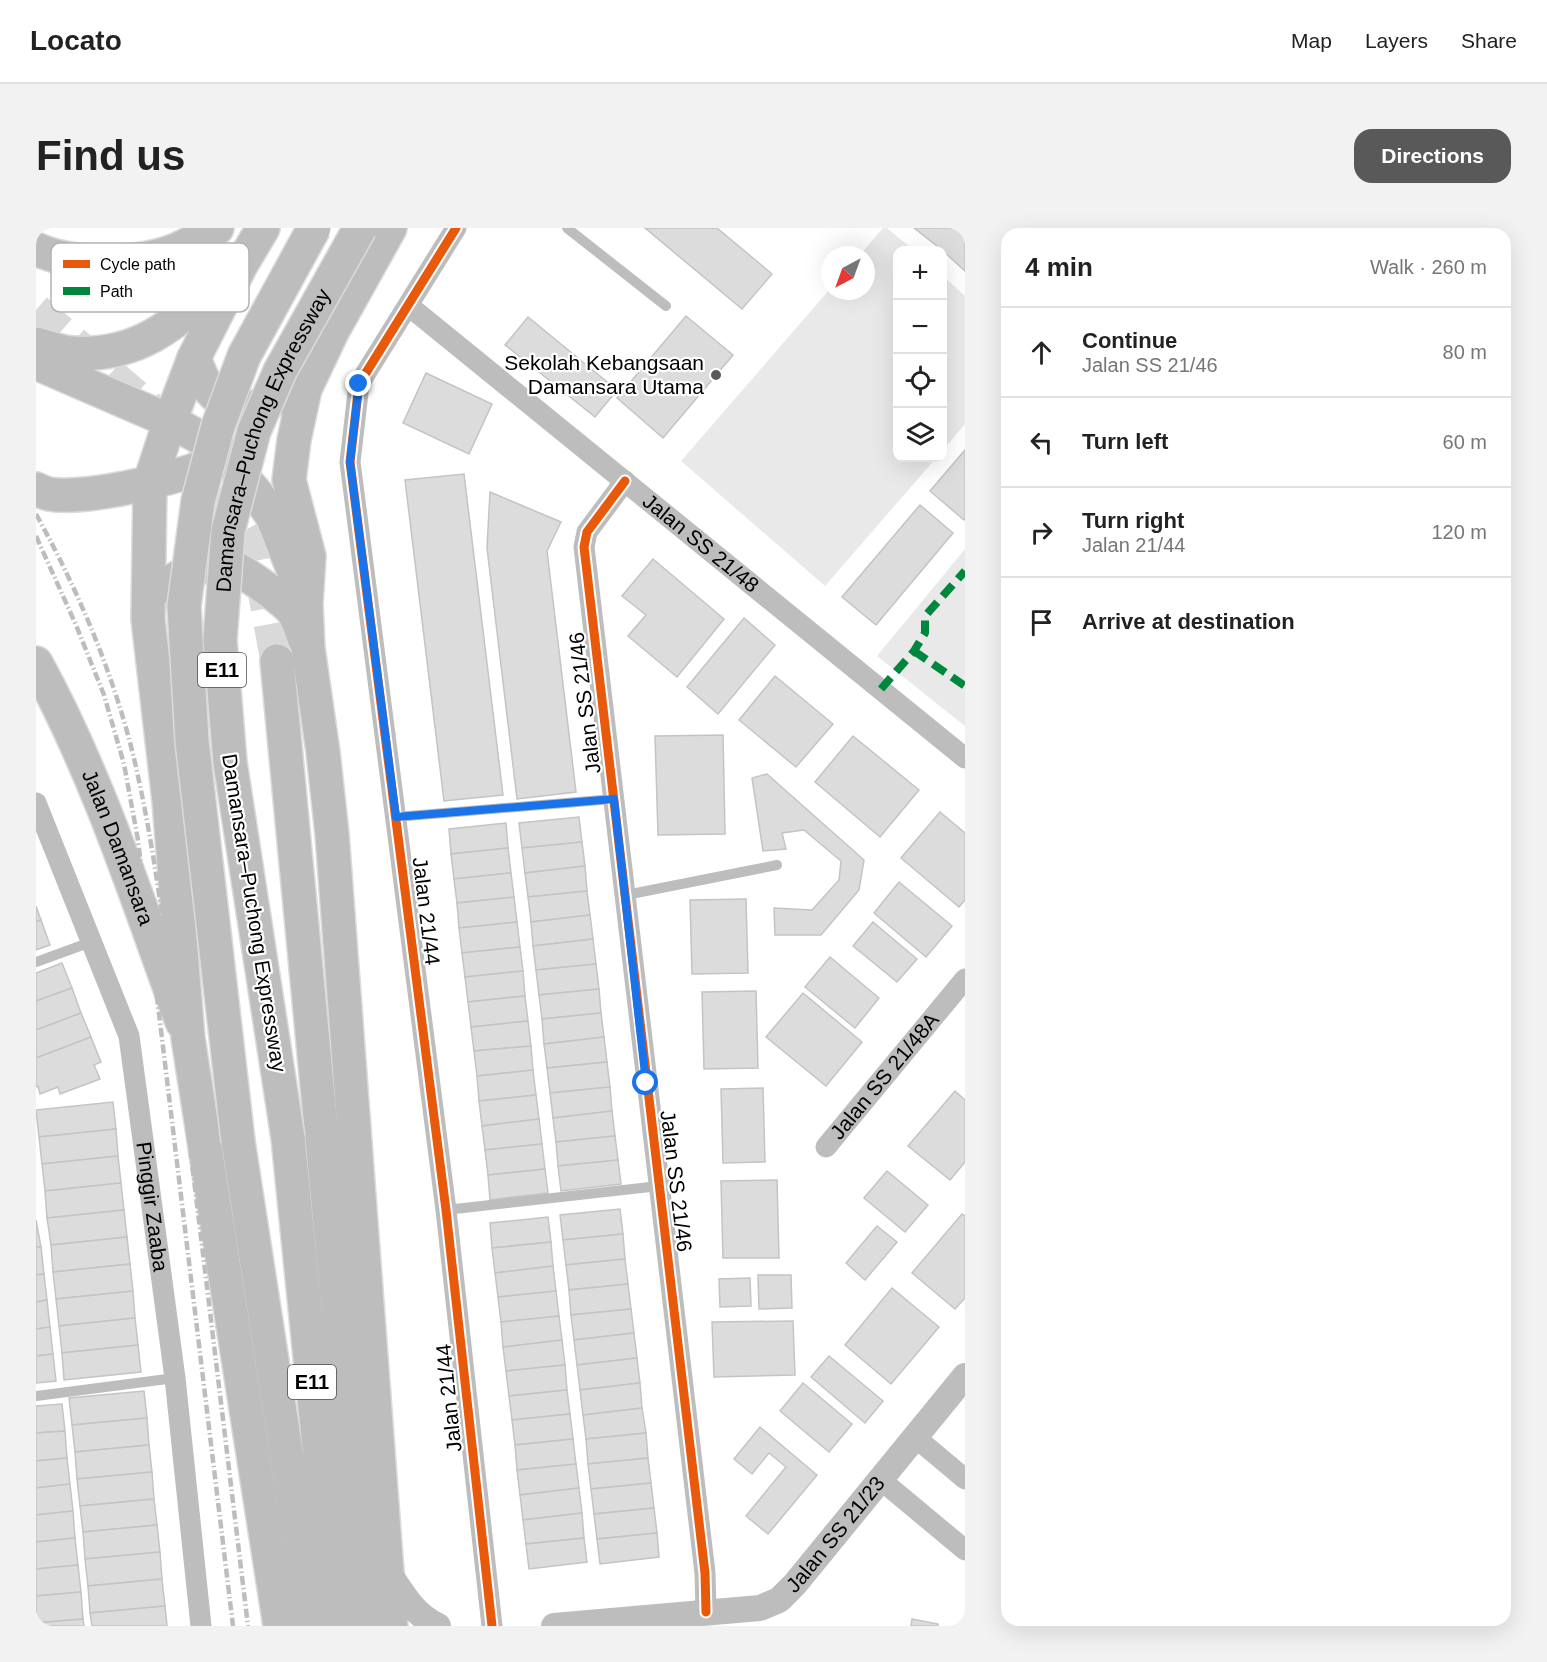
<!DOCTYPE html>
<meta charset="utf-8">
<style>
body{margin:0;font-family:Arial,sans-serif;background:#f2f2f2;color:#222}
.controls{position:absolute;right:18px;top:18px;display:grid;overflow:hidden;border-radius:12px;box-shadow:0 6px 24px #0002}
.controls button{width:54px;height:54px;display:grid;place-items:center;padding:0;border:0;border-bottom:2px solid #e0e0e0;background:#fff;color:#222;font:30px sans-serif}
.compass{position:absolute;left:785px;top:18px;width:54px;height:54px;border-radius:50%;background:#fff;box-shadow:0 6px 24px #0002;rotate:221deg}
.stop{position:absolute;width:18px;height:18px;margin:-14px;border:4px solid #1a73e8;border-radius:50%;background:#fff}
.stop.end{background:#1a73e8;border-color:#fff;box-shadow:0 2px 6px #0008}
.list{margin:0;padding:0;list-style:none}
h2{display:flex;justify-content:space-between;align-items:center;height:78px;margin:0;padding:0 24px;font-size:26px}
h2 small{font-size:20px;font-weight:400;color:#767676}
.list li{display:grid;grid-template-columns:39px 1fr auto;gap:18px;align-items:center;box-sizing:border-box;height:90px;padding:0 24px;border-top:2px solid #e0e0e0}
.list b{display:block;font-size:22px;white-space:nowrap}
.list p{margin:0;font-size:20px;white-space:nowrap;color:#767676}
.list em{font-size:20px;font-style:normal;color:#767676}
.icon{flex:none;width:33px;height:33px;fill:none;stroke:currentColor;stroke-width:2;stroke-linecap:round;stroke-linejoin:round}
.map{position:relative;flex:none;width:929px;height:1398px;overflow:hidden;border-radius:18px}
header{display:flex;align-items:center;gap:36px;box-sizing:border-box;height:84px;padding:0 30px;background:#fff;border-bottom:2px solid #e0e0e0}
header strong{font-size:28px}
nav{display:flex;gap:33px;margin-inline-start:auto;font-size:21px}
.intro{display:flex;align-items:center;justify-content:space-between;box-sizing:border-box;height:144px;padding:0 36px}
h1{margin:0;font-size:42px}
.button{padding:15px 27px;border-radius:18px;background:#595959;color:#fff;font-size:21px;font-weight:700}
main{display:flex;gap:36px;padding:0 36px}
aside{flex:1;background:#fff;border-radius:18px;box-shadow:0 6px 24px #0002}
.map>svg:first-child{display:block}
.green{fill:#e9e9e9}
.building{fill:#dcdcdc;stroke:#c4c4c4;stroke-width:1.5}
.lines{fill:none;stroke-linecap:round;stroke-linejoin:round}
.motorway-tunnel{stroke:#d9d9d9;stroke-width:33;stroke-dasharray:33 16;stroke-linecap:butt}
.primary-casing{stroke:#dbdbdb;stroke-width:36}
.motorway-casing{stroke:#dbdbdb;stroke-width:36}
.service{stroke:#bdbdbd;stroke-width:10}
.minor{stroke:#bdbdbd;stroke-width:21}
.tertiary{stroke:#bdbdbd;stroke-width:26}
.primary{stroke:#bdbdbd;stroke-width:33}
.motorway{stroke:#bdbdbd;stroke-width:33}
.rail{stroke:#bdbdbd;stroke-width:4.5;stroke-dasharray:9 3 1.5 3;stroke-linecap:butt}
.motorway-bridge-casing{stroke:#dbdbdb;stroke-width:36;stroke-linecap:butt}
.motorway-bridge{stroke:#bdbdbd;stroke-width:33}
.quiet{stroke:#00873e;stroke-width:8;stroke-dasharray:15 8;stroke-linecap:butt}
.cycleway-casing{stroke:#fff;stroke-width:13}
.cycleway{stroke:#e8590c;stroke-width:9}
.route{stroke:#1a73e8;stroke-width:8}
.poi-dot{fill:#595959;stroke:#fff;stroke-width:2}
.labels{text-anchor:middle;stroke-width:4.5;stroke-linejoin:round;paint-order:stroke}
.shield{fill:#fff;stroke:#4c4c4c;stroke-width:1.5}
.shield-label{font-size:20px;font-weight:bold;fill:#000}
.poi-label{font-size:21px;fill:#000;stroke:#fff;text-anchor:end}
.street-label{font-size:21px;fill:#000;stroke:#fff}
.key{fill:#fff;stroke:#b2b2b2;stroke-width:1.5}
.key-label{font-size:16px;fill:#000}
</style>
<header>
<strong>Locato</strong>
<nav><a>Map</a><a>Layers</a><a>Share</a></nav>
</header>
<div class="intro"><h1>Find us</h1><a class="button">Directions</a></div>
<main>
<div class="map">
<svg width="929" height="1398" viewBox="0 0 929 1398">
<rect width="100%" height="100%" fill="#fff"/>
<g class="green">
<polygon points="847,0 851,0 877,22 861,22 861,230 900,230 789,358 645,233 794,61 794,63 830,63 830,27 824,27"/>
<polygon points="907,48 929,68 929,196 907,222"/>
<polygon points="929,321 929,498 841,428"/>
</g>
<g class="building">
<polygon points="609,0 681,0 736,46 706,81"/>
<polygon points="878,0 929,0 929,43 906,22"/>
<polygon points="650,88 697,127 627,210 581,170"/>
<polygon points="492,89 581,162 559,189 469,117"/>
<polygon points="390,145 456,176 433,226 367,195"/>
<polygon points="929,222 929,291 928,292 894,263"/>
<polygon points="428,246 467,567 408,573 369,252"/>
<polygon points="454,264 525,294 511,323 540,564 481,571 451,320"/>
<polygon points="884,277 917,305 840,397 806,369"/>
<polygon points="617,331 688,391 641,449 592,408 610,387 586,368"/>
<polygon points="708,390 739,417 682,486 651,459"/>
<polygon points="739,448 797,496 760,539 703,492"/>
<polygon points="687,507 689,606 622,607 619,508"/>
<polygon points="817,508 883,562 844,609 779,554"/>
<polygon points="731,546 828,632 823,662 785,707 739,707 738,680 776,682 803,652 805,633 768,602 746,605 750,621 727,623 716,550"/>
<polygon points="904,584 929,605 929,672 923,679 865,630"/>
<polygon points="543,589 546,614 486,620 483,595"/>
<polygon points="470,595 472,620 415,626 413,601"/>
<polygon points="546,614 549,638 489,645 486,620"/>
<polygon points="472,620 475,645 418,651 415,626"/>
<polygon points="549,638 551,663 492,669 489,645"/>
<polygon points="475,645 478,669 421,675 418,651"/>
<polygon points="863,654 916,698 890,729 838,685"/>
<polygon points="551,663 554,687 495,694 492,669"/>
<polygon points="478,669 481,694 423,700 421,675"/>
<polygon points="710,671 712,745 656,746 654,672"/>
<polygon points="0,678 5,692 0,694"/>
<polygon points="554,687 557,711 497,718 495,694"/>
<polygon points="5,692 14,717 0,722 0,694"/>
<polygon points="481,694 484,719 426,725 423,700"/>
<polygon points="837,694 881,731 861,754 817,718"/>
<polygon points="557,711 560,736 500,742 497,718"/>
<polygon points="484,719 487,743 429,749 426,725"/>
<polygon points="794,729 843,770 819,800 769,759"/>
<polygon points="26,735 36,760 0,773 0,745"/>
<polygon points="560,736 563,761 503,767 500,742"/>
<polygon points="487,743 489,768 432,774 429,749"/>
<polygon points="36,760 45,785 0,802 0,773"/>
<polygon points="563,761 565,785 506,791 503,767"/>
<polygon points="720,763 722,840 668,841 666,764"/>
<polygon points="767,765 826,814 790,858 730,809"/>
<polygon points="489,768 492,793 435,799 432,774"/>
<polygon points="45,785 55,809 0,830 0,802"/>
<polygon points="565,785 568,809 508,816 506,791"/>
<polygon points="492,793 495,818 438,823 435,799"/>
<polygon points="55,809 65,834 58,837 64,851 24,866 22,859 4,866 2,858 0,859 0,830"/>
<polygon points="568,809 571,834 511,840 508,816"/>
<polygon points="495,818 497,842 441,848 438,823"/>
<polygon points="571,834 574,859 514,865 511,840"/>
<polygon points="497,842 500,867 443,873 441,848"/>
<polygon points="574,859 576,883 517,890 514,865"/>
<polygon points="727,860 729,934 687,935 685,861"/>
<polygon points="919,863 929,872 929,934 914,952 872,918"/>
<polygon points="500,867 503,891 446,898 443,873"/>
<polygon points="77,874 80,901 3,909 0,882"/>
<polygon points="576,883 579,908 520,914 517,890"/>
<polygon points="503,891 506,916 449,922 446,898"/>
<polygon points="80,901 82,928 6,936 3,909"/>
<polygon points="579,908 582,932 522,938 520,914"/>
<polygon points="506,916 509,941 452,947 449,922"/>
<polygon points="82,928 85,955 9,963 6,936"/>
<polygon points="582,932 585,956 525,963 522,938"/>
<polygon points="509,941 512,965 454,972 452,947"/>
<polygon points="851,943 892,977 869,1004 828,970"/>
<polygon points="741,952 743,1030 687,1030 685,953"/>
<polygon points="85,955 88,982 11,990 9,963"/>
<polygon points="584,981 587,1006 527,1012 524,987"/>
<polygon points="88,982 91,1009 15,1017 11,990"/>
<polygon points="926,986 929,988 929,1070 919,1081 876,1045"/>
<polygon points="512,989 515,1014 456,1020 454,995"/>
<polygon points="0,992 5,1019 0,1019"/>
<polygon points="841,998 861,1014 829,1052 810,1035"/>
<polygon points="587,1006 589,1031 530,1037 527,1012"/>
<polygon points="91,1009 94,1036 17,1044 15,1017"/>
<polygon points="515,1014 517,1038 459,1045 456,1020"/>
<polygon points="0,1019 5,1019 8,1046 0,1047"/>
<polygon points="589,1031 592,1056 533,1062 530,1037"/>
<polygon points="94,1036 97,1063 20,1071 17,1044"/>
<polygon points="517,1038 520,1063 462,1069 459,1045"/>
<polygon points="8,1046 11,1072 0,1074 0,1047"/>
<polygon points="722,1047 755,1047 756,1080 723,1081"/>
<polygon points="714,1050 715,1078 684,1079 683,1051"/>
<polygon points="592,1056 595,1081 535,1087 533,1062"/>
<polygon points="856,1060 903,1099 855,1156 809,1117"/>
<polygon points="97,1063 99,1090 23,1098 20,1071"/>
<polygon points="520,1063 523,1088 465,1094 462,1069"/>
<polygon points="11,1072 14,1099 0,1101 0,1074"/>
<polygon points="595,1081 598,1105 538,1112 535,1087"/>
<polygon points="523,1088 526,1112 467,1119 465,1094"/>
<polygon points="99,1090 102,1117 26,1125 23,1098"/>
<polygon points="757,1093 759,1147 678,1149 676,1094"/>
<polygon points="14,1099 17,1126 0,1128 0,1101"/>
<polygon points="598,1105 601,1130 541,1137 538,1112"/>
<polygon points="526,1112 529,1137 470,1143 467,1119"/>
<polygon points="102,1117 105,1144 28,1152 26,1125"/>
<polygon points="17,1126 20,1153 0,1155 0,1128"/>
<polygon points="793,1128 847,1173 829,1195 775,1149"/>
<polygon points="601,1130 604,1155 544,1162 541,1137"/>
<polygon points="529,1137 531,1162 473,1168 470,1143"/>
<polygon points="604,1155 606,1180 547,1187 544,1162"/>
<polygon points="767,1155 816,1196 793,1224 744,1183"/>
<polygon points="531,1162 534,1186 476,1192 473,1168"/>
<polygon points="108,1163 111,1190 36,1197 33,1170"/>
<polygon points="26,1176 29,1203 0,1205 0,1178"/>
<polygon points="606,1180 610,1205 550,1211 547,1187"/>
<polygon points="534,1186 537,1211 479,1217 476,1192"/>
<polygon points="111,1190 113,1217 39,1224 36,1197"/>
<polygon points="724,1199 781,1247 732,1306 710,1288 750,1239 733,1225 716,1246 698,1231"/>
<polygon points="29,1203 31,1230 0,1233 0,1205"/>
<polygon points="610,1205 612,1230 552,1236 550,1211"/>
<polygon points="537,1211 540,1236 481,1242 479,1217"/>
<polygon points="113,1217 116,1244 41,1251 39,1224"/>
<polygon points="31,1230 34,1256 0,1260 0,1233"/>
<polygon points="612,1230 615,1255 555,1261 552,1236"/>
<polygon points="540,1236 543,1260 484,1267 481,1242"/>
<polygon points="116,1244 118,1271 44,1278 41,1251"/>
<polygon points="615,1255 618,1280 558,1286 555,1261"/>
<polygon points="34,1256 37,1283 0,1287 0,1260"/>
<polygon points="543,1260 546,1285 487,1292 484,1267"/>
<polygon points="118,1271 121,1297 47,1304 44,1278"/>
<polygon points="618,1280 621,1305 561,1311 558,1286"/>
<polygon points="37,1283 39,1310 0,1314 0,1287"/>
<polygon points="546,1285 548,1310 490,1316 487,1292"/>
<polygon points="121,1297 124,1324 49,1331 47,1304"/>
<polygon points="621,1305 623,1329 564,1336 561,1311"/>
<polygon points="39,1310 42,1337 0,1341 0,1314"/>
<polygon points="548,1310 551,1334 493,1341 490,1316"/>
<polygon points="124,1324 126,1351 52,1358 49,1331"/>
<polygon points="42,1337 45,1364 0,1368 0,1341"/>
<polygon points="126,1351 129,1378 54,1385 52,1358"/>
<polygon points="45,1364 47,1391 0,1395 0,1368"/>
<polygon points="129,1378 131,1398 56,1398 54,1385"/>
<polygon points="47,1391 48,1398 0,1398 0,1395"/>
<polygon points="876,1391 902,1396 902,1398 875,1398"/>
</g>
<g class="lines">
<g class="motorway-tunnel">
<polyline points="0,82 115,181"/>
<polyline points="157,220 173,236 221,325 241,433"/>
</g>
<defs>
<g id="primary">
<path id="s5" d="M0,435C62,548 102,674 146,794"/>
</g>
<g id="motorway">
<polyline points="227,0 205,37 158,130 134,193 114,254 112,391 133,573 152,810 244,1398"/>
<polyline points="354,0 296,104 269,161 258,212 253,252 273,328 270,376 272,420 287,524 296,606 355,1398"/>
<path d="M0,21C36,38 103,37 140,22C154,16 168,7 181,0"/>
<path d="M0,116C12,119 24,124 36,125C106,130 144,91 192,48"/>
<path d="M158,130C161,137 164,146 168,153C181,176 209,187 234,174C239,171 244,166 248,161"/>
<polyline points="0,135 134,193 174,215 190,230 220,265 236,288 260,349"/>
<path d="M0,261C4,263 9,265 13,266C52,273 160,247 194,227"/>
<path d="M130,358C142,347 173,333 190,336C203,339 247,372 256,382C262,390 265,403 269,412"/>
<polyline points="241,433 332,1398"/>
<polyline points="252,910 301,1398"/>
<polyline points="202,913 277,1398"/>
</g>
</defs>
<use href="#primary" class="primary-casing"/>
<use href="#motorway" class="motorway-casing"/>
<g class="service">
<polyline points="531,0 630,78"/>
<polyline points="360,589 578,571"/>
<polyline points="590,667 741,637"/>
<polyline points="0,734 55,714"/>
<polyline points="410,982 623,958"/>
<polyline points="0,1168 139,1150"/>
</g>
<g class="minor">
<polyline points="420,0 323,156 314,234 410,982 456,1398"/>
<path id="s1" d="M373,78L929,530"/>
<polyline points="589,253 551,304 548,319 669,1345 670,1384"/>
<path id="s2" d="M0,575L93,808L139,1150L165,1398"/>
<path id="s3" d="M790,919L929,751"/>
<polyline points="879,1209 929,1251"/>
<polyline points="845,1252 929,1322"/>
</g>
<g class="tertiary">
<path d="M352,1344C367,1366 377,1386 402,1398"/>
<path id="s4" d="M518,1398L724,1380L743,1372L759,1356L929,1148"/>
</g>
<use href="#primary" class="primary"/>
<use href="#motorway" class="motorway"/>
<g class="rail">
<path d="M0,286C43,364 80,451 100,539C111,588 119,637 126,687L212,1398"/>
<polyline points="0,308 40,397 68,467 88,536 102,612 197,1398"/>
</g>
<defs>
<g id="motorway-bridge">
<path id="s6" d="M252,910L194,534L184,412L192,303L218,203L244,143L324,0"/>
<polyline points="202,913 156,513 148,378 162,273 182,198 208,128 278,0"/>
</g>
</defs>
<use href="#motorway-bridge" class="motorway-bridge-casing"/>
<use href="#motorway-bridge" class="motorway-bridge"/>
<g class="quiet">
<polyline points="878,423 929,458"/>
<polyline points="845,461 878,423 889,405 889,388 929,343"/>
</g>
<defs>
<g id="cycleway">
<polyline points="420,0 323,156 314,234 410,982 456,1398"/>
<polyline points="589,253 551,304 548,319 669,1345 670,1384"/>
</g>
</defs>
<use href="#cycleway" class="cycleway-casing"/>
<use href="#cycleway" class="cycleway"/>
</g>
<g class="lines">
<polyline class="route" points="323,156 314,234 360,589 578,571 610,855"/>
</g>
<circle class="poi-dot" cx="680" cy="147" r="6"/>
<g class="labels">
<g class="shield">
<rect x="162" y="425" width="48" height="34" rx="4.5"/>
<rect x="252" y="1137" width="48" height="34" rx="4.5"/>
</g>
<g class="shield-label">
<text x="186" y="449">E11</text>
<text x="276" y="1161">E11</text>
</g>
<g class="poi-label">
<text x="668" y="142">Sekolah Kebangsaan<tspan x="668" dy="24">Damansara Utama</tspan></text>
</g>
<g class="street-label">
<text dy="7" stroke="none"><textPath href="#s6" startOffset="712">Damansara–Puchong Expressway</textPath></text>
<text dy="7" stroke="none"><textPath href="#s1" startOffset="376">Jalan SS 21/48</textPath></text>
<text transform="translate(549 475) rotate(-97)" y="7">Jalan SS 21/46</text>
<text dy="7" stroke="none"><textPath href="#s5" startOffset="202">Jalan Damansara</textPath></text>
<text transform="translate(390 683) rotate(83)" y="7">Jalan 21/44</text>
<text transform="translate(218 685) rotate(81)" y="7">Damansara–Puchong Expressway</text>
<text dy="7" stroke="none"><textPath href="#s3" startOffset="92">Jalan SS 21/48A</textPath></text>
<text transform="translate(640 953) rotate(83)" y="7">Jalan SS 21/46</text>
<text dy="7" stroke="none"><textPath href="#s2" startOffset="423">Pinggir Zaaba</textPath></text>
<text transform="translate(413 1170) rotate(-96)" y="7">Jalan 21/44</text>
<text dy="7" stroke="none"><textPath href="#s4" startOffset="314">Jalan SS 21/23</textPath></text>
</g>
</g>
<rect x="15" y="15" width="198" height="69" rx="9" class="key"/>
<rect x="27" y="32" width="27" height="8" fill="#e8590c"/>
<rect x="27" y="59" width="27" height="8" fill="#00873e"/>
<g class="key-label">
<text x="64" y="42">Cycle path</text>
<text x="64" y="69">Path</text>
</g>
</svg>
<div class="controls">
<button>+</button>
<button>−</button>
<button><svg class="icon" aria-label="locate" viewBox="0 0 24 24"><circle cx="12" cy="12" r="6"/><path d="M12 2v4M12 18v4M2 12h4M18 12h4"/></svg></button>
<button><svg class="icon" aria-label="layers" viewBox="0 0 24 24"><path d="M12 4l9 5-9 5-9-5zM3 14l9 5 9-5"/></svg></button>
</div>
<svg class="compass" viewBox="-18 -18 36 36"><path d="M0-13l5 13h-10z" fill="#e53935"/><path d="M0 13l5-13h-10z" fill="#767676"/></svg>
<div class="stop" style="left:610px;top:855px"></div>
<div class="stop end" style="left:323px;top:156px"></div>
</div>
<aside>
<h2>4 min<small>Walk · 260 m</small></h2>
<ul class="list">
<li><svg class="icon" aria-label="ahead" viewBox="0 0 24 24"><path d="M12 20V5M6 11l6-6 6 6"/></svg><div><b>Continue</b><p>Jalan SS 21/46</p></div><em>80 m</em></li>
<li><svg class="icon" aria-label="left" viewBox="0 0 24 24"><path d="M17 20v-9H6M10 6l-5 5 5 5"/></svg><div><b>Turn left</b></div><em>60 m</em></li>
<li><svg class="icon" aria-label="right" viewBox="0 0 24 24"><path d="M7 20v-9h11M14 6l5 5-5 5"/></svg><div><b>Turn right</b><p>Jalan 21/44</p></div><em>120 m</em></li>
<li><svg class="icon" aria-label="arrive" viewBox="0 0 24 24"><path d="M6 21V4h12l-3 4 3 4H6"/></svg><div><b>Arrive at destination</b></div></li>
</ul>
</aside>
</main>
